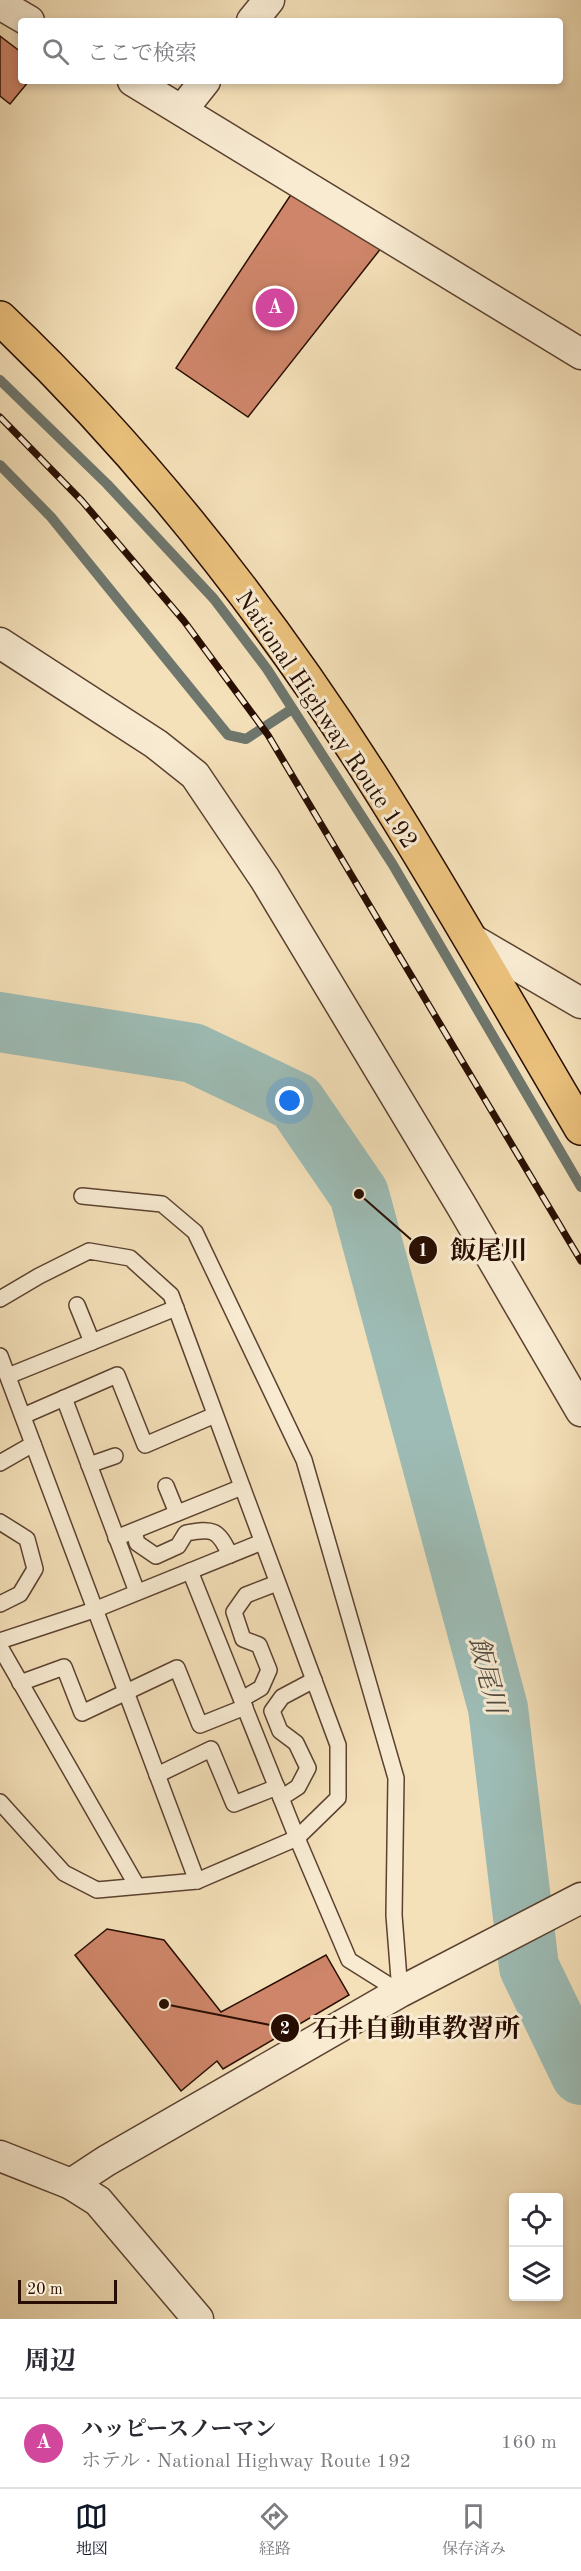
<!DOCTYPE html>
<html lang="ja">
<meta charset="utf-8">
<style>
body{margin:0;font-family:"Old Standard TT","Noto Serif JP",serif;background:#f7f7f7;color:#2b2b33}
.controls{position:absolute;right:18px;bottom:18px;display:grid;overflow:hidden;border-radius:6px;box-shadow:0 3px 9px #0003}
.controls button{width:54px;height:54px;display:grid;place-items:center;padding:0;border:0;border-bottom:2px solid #e1e1e2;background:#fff;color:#2b2b33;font:30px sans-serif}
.scale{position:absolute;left:18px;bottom:15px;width:99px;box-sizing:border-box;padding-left:6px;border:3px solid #280e02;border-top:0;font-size:16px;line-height:21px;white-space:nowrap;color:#280e02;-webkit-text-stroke:4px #f8ebd2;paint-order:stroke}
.you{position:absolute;left:290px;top:1101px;width:21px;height:21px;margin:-15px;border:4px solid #fff;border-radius:50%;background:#1a73e8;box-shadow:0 0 0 9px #1a73e833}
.badge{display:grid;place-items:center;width:39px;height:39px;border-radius:50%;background:#111827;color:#fff;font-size:20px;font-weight:700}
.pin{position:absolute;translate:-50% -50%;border:3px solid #fff;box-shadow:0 2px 6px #0006}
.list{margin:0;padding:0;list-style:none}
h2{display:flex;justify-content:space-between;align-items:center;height:78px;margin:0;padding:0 24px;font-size:26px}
h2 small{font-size:20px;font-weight:400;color:#7c7c81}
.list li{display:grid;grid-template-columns:39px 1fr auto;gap:18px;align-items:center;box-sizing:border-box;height:90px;padding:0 24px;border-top:2px solid #e1e1e2}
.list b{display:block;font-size:22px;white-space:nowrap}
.list p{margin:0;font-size:20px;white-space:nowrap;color:#7c7c81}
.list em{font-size:20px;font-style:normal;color:#7c7c81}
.icon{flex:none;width:33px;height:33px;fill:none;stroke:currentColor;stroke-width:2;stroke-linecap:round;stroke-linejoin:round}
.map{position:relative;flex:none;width:581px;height:2319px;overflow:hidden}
.search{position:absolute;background:#fff;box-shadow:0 3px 9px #0003;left:18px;right:18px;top:18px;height:66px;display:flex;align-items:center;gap:15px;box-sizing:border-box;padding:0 21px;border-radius:6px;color:#7c7c81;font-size:22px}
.sheet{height:168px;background:#fff}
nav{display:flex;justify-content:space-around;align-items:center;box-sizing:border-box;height:84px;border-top:2px solid #e1e1e2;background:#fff;font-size:16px;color:#7c7c81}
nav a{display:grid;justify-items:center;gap:3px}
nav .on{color:#111827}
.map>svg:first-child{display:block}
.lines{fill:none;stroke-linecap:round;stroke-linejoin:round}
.stream{stroke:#6e766d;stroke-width:10}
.river{stroke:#9dbcb5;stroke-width:60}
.building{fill:#ce8569;stroke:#280e02;stroke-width:1.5}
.service-casing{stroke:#5b4230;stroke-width:18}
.minor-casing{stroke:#5b4230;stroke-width:33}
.trunk-casing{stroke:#280e02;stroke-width:36}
.service{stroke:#f8ebd2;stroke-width:15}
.minor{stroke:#f8ebd2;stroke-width:30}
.trunk{stroke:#eac07c;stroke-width:33}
.rail-casing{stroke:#280e02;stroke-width:7}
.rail{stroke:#f8ebd2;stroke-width:4.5;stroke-dasharray:14;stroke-linecap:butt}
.labels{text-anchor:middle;stroke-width:6;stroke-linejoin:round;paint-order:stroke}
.street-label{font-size:24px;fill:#280e02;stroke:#f8ebd2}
.water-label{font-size:26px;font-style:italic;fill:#514b41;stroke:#f8ebd2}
.leader{fill:none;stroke:#280e02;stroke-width:2}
.callout-dot{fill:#280e02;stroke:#f8ebd2;stroke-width:2}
.mark-label{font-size:18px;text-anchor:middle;font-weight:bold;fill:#fff}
.callout-label{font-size:26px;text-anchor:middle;font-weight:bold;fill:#280e02;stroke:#f8ebd2;stroke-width:6;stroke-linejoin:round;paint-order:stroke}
</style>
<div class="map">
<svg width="581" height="2319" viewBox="0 0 581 2319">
<rect width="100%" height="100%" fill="#f4e0b9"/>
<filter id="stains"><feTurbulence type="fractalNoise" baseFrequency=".00333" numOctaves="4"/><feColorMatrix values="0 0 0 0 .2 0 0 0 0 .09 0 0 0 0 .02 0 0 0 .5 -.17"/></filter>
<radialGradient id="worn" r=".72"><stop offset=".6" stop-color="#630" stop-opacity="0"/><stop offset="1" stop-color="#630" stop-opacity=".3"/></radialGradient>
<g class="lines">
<g class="stream">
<polyline points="0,380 107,484 214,599 267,669 393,865 581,1187"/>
<polyline points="0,465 51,517 228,735 246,739 292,709"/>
</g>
<polyline class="river" points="0,1022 193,1053 296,1102 359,1194 498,1708 529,1967 581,2075"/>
</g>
<g class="building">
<polygon points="0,36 21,52 21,81 29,81 10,104 0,96"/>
<polygon points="292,193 382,247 248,417 176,368"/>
<polygon points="107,1929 164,1940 221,2012 326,1955 349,1995 223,2069 217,2061 181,2091 75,1955"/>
</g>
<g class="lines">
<defs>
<g id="service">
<polyline points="82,1196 162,1204 195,1232 304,1460 396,1778 394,1915 400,1992"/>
<polyline points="0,1299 39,1276 89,1251 130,1258 171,1295 338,1745 338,1798 297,1838 197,1881 97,1890 64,1873 0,1802"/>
<polyline points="77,1305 92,1342"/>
<polyline points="0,1356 197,1881"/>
<polyline points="8,1376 176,1308"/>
<polyline points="64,1398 137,1592"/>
<polyline points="23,1416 117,1375 145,1445 215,1415"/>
<polyline points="0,1463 33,1444"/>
<polyline points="89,1465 115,1456"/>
<polyline points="166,1486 177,1513"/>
<polyline points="0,1522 27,1539 35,1569 20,1594 0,1604"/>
<path d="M134,1531L137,1543L156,1556L178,1546L186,1533C213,1528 218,1529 230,1555"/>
<polyline points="116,1538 242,1487"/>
<polyline points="190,1571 297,1838 349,1960 400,1992"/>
<polyline points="0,1641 94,1610 262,1542"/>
<polyline points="0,1647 137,1886"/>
<polyline points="20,1683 64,1667 82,1713 177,1668 200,1725 245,1707"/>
<polyline points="242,1699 261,1688 269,1670 259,1645 243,1639 234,1612 246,1595 277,1583"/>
<polyline points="157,1775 211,1749 234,1804 277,1787"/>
<polyline points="281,1798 298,1787 308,1768 296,1743 280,1731 272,1711 282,1697 314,1680"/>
</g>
<g id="minor">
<polyline points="0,4 29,21"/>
<polyline points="252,21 269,0"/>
<polyline points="133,81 581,354"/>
<polyline points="182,110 205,81"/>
<polyline points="0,643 156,744 195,775 265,879 461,1205 581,1411"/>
<polyline points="468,937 581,1003"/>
<polyline points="0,2156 71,2184 98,2201 198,2319"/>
<polyline points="71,2184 106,2161 400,1992 581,1898"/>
</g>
<path id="trunk" d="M0,318C141,452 265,610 370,774C444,890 511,1010 581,1128"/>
</defs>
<use href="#service" class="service-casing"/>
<use href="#minor" class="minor-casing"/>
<use href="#trunk" class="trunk-casing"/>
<use href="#service" class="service"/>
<use href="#minor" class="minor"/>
<use href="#trunk" class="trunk"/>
<defs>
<polyline id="rail" points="0,417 82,501 184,621 268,735 581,1261"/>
</defs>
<use href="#rail" class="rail-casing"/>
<use href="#rail" class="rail"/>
</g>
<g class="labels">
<g class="street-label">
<text transform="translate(327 719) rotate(56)" y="8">National Highway Route 192</text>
</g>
<g class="water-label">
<text transform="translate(488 1675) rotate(76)" y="9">飯尾川</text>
</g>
</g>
<path class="leader" d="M359 1194L423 1250M164 2004L285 2028"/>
<g class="callout-dot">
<circle cx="359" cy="1194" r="6"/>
<circle cx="164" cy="2004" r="6"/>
<circle cx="423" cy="1250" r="15"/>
<circle cx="285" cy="2028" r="15"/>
</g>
<g class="mark-label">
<text x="423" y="1256">1</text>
<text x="285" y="2034">2</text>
</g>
<g class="callout-label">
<text x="489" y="1259">飯尾川</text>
<text x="416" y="2037">石井自動車教習所</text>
</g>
<rect width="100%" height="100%" filter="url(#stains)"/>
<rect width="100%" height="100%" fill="url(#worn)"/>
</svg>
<div class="controls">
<button><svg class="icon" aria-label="locate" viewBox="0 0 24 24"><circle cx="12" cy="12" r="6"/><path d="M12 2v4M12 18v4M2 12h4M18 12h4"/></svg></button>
<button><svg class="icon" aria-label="layers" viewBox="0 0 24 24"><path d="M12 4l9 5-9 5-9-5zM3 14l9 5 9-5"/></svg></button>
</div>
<div class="scale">20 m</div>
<div class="you"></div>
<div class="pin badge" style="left:275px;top:308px;background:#d1479c">A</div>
<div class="search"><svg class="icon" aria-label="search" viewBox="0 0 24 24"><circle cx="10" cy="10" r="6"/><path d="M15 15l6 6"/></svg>ここで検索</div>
</div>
<section class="sheet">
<h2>周辺<small></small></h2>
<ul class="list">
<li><span class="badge" style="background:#d1479c">A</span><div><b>ハッピースノーマン</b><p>ホテル · National Highway Route 192</p></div><em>160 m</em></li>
</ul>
</section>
<nav>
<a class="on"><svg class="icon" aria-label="map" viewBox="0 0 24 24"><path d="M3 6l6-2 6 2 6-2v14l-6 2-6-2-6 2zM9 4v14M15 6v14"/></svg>地図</a>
<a><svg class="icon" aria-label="directions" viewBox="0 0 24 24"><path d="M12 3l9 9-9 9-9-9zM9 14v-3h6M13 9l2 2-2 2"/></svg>経路</a>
<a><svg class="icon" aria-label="saved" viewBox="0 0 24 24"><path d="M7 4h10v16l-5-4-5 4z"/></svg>保存済み</a>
</nav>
